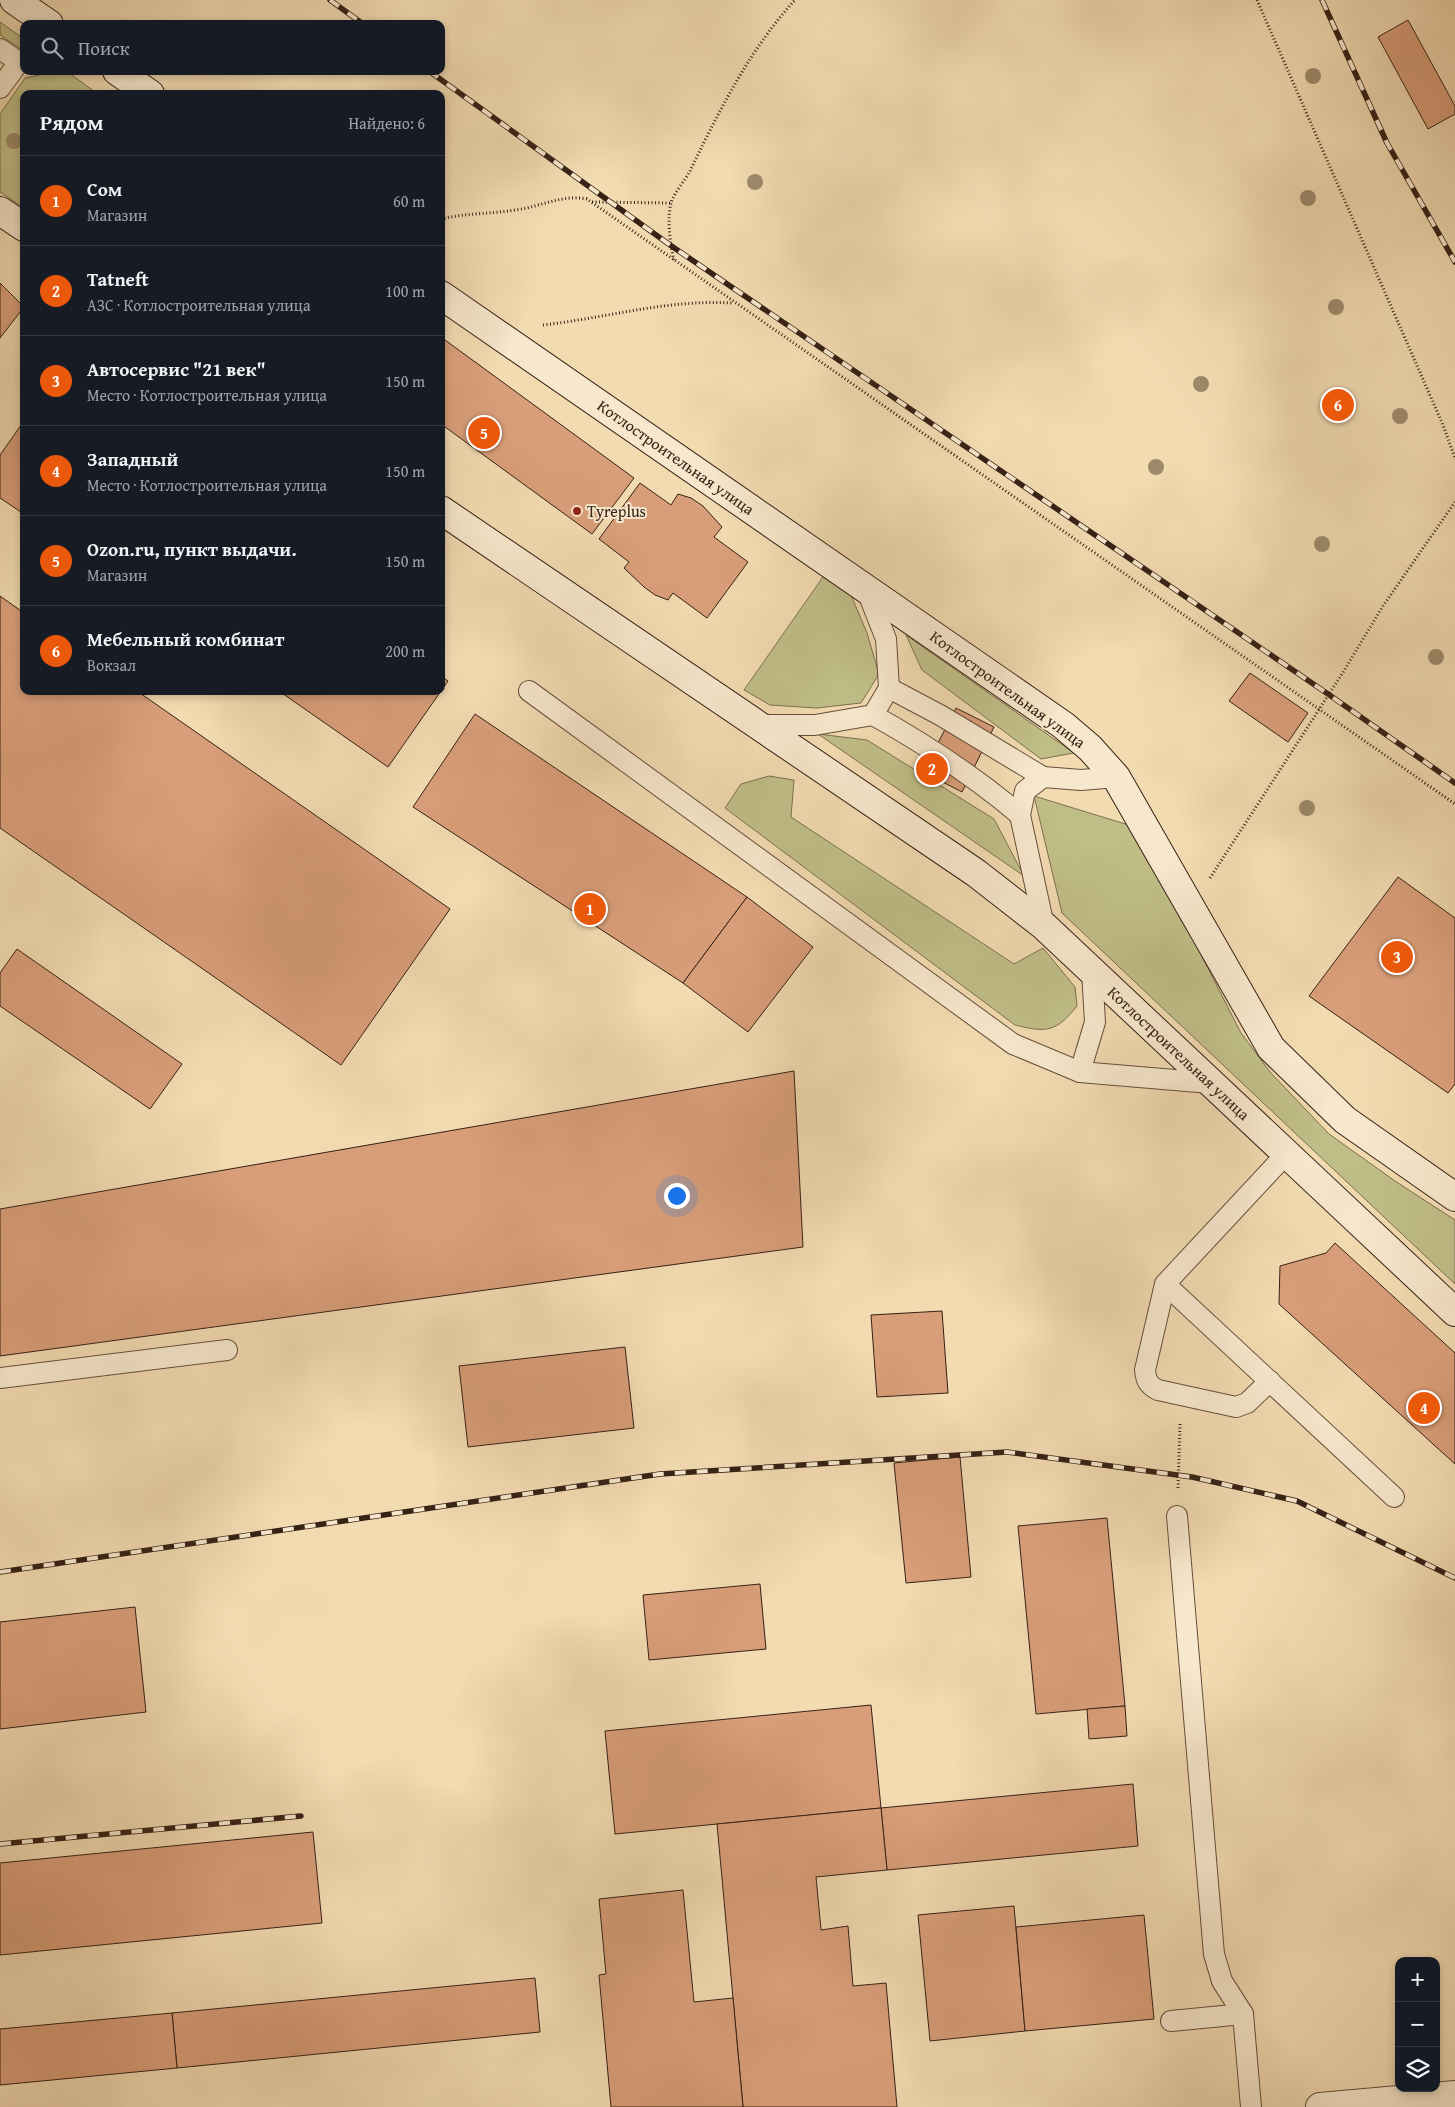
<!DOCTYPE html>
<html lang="ru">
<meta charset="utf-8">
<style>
body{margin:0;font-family:"Gentium Book Plus",serif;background:#242831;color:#f1f3f6}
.controls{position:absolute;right:15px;bottom:15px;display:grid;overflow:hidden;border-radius:10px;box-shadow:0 2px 8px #0003}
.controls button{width:45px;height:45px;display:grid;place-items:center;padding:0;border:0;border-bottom:1px solid #363941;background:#171b24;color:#f1f3f6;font:25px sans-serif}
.you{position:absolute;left:676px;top:1195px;width:18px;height:18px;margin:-12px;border:4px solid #fff;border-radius:50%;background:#1a73e8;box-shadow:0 0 0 8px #1a73e833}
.badge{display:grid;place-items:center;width:32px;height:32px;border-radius:50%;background:#ea580c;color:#fff;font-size:16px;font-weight:700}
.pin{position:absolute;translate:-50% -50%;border:2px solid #fff;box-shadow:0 1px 5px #0006}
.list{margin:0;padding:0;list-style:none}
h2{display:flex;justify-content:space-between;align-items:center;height:65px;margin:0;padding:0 20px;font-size:21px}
h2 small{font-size:16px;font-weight:400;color:#9ea1a6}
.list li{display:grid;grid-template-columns:32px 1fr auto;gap:15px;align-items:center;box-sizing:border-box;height:90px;padding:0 20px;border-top:1px solid #363941}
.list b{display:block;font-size:19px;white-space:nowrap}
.list p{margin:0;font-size:16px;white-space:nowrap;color:#9ea1a6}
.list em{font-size:16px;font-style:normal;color:#9ea1a6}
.icon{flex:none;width:28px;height:28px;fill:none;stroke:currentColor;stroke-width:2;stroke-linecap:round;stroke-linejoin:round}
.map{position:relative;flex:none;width:1455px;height:2107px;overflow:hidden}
.search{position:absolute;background:#171b24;box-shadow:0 2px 8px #0003;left:20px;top:20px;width:425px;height:55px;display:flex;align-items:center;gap:12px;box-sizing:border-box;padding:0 18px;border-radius:10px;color:#9ea1a6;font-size:19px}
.panel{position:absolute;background:#171b24;box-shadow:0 2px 8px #0003;left:20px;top:90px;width:425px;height:605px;border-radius:10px}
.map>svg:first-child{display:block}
.green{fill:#c0be87;stroke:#7b704e}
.building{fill:#d89e79;stroke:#362115}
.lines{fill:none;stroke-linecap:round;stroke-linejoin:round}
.service-casing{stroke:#654f3c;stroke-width:22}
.tertiary-casing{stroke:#654f3c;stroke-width:30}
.secondary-casing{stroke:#362115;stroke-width:30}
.path{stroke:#362115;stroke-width:3;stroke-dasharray:1 2.5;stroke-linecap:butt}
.service{stroke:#f7e7cc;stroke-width:20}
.tertiary{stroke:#f7e7cc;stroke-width:28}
.secondary{stroke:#f7e7cc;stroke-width:28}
.rail-casing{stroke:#362115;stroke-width:5.5}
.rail{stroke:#f7e7cc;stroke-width:4;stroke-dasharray:11;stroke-linecap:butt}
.tree{fill:#9d8a6b}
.poi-dot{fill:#8f2418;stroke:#f7e7cc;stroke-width:2}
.labels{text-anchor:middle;stroke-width:4;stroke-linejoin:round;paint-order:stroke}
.street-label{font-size:16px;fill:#362115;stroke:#f7e7cc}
.poi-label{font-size:16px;fill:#362115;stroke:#f7e7cc;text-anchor:start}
</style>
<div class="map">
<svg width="1455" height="2107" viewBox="0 0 1455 2107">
<rect width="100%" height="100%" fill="#f2dab1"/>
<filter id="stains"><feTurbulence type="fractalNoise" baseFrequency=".004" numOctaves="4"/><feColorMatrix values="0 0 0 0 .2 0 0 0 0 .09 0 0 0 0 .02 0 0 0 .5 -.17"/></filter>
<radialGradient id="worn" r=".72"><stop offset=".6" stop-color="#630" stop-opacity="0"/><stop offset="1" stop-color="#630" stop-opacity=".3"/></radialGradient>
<g class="green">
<polygon points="0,22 24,39 24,51 0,35"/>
<polygon points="58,71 66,71 98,94 24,94 24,208 0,192 0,114 25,78"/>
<polygon points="823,577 851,595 867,633 879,674 861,703 817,708 770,705 744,690"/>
<polygon points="906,635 1074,753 1041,759 922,670"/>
<polygon points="818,734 867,740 994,819 1024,876"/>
<path d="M769,776L794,780L791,817L1014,964L1043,948L1075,987L1077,1006C1056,1032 1047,1033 1015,1025L725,808L741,784Z"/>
<polygon points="1034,796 1132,826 1163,880 1241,1033 1270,1072 1329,1134 1395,1181 1455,1220 1455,1284 1062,913"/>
</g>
<g class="building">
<polygon points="1408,20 1455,106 1455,114 1428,129 1378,37"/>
<polygon points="0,283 24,307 0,338"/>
<polygon points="445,340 634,478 592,534 441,424 441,345"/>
<polygon points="24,421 24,514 0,498 0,455"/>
<polygon points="640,483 671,505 678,494 691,498 703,506 722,527 714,537 748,562 707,618 673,593 668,600 655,595 644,587 624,568 629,562 599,539"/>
<polygon points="0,596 24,613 24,691 137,691 450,909 341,1065 0,828"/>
<polygon points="1250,673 1308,713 1288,742 1229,701"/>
<polygon points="441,676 448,681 441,691"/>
<polygon points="279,691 441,691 388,767"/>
<polygon points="956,708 994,727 962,792 923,772"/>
<polygon points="475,714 747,897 683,983 413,807"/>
<polygon points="1398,877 1455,918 1455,1084 1448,1093 1309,996"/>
<polygon points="747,897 813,947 748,1032 683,983"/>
<polygon points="17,949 182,1064 150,1109 0,1006 0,973"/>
<polygon points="794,1071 803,1247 0,1356 0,1209"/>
<polygon points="1335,1243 1455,1353 1455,1464 1279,1304 1280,1266 1326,1253"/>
<polygon points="942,1311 948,1393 877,1397 871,1315"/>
<polygon points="625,1347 634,1428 468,1447 459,1366"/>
<polygon points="960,1457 971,1577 906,1583 894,1463"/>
<polygon points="1107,1518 1125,1706 1036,1714 1018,1526"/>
<polygon points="760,1584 766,1649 649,1660 643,1595"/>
<polygon points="135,1607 146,1712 0,1729 0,1622"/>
<polygon points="871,1705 881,1808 615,1834 605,1731"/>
<polygon points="1125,1706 1127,1736 1089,1739 1087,1709"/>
<polygon points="1133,1784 1138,1846 887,1870 881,1808"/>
<polygon points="881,1808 887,1870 816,1877 821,1930 848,1926 853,1986 886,1983 897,2107 743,2107 717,1824"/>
<polygon points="313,1832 322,1923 0,1955 0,1863"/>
<polygon points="683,1890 694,2002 733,1998 743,2107 611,2107 599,1975 606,1974 599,1899"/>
<polygon points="1014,1906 1025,2031 930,2041 918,1915"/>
<polygon points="1144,1915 1154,2019 1025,2031 1016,1927"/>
<polygon points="535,1978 540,2032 177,2068 172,2013"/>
<polygon points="172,2013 177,2068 0,2085 0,2029"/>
</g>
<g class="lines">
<defs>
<g id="service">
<polyline points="0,49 19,62 24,62"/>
<polyline points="0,88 19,62"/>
<polyline points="889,688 940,715 1043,777"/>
<polyline points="529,691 1013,1044 1080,1072 1210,1083"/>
<path d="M873,715C925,744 974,776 1020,815"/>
<polyline points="759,725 815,725 873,715 889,688 886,639 866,588"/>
<polyline points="1044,926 1020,815 1025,791 1043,777 1081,780 1116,777"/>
<polyline points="1080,1072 1095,1022 1092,971"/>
<polyline points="1287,1153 1165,1284 1394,1497"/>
<path d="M1165,1284L1145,1370C1146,1380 1148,1385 1158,1390L1236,1407L1247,1403L1270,1381"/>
<polyline points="0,1378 227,1350"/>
<polyline points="1177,1516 1214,1954 1222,1981 1243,2014 1251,2107"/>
<polyline points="1171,2021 1243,2014"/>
</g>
<polyline id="tertiary" points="1320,2107 1455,2095"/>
<g id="secondary">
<polyline points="14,0 49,24"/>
<polyline points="117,71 150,94"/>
<polyline points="0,211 24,227"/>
<polyline points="441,295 1063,725 1090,748 1116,777 1271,1048 1345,1120 1455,1197"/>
<polyline points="441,510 976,873 1044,926 1455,1312"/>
</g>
</defs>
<use href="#service" class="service-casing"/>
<use href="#tertiary" class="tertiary-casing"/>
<use href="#secondary" class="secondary-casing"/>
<g class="path">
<polyline points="1257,0 1443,425 1455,458"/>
<polyline points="592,202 671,203"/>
<path d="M441,219C466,213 490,214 515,210C540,207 562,194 587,199L1455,804"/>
<path d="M674,260C670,245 667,218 671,203C673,195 685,180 690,171C719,111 750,49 795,0"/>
<path d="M543,325C606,318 668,299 732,303"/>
<polyline points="1210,878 1342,674 1383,606 1455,502"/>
<polyline points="1178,1488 1180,1424"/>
</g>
<use href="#service" class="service"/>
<use href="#tertiary" class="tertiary"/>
<use href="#secondary" class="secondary"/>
<defs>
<g id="rail">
<polyline points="330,0 363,24"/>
<polyline points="1322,0 1387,143 1455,262"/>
<polyline points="429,71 670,245 1328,694 1455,783"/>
<polyline points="0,1572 660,1474 1007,1452 1192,1477 1297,1501 1455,1578"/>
<polyline points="0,1844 301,1816"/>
</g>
</defs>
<use href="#rail" class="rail-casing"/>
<use href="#rail" class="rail"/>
</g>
<g class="tree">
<circle cx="1313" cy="76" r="8"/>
<circle cx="14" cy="141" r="8"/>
<circle cx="755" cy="182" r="8"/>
<circle cx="1308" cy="198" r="8"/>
<circle cx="1336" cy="307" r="8"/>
<circle cx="1201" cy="384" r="8"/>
<circle cx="1400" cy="416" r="8"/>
<circle cx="1156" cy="467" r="8"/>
<circle cx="1322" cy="544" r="8"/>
<circle cx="1436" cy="657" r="8"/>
<circle cx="1307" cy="808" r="8"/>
</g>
<circle class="poi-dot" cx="577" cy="511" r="5"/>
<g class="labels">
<g class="street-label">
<text transform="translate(676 457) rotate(35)" y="6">Котлостроительная улица</text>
<text transform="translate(1008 689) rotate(36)" y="6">Котлостроительная улица</text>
<text transform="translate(1179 1053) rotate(43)" y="6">Котлостроительная улица</text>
</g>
<g class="poi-label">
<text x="587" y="517">Tyreplus</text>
</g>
</g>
<rect width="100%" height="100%" filter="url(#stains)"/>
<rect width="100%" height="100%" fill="url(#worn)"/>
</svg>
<div class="controls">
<button>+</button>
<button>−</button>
<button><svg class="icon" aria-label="layers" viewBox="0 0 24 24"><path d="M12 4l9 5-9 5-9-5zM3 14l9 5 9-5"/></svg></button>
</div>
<div class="you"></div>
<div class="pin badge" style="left:590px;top:909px">1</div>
<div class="pin badge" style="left:932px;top:769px">2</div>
<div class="pin badge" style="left:1397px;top:957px">3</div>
<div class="pin badge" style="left:1424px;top:1408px">4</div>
<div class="pin badge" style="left:484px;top:433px">5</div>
<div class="pin badge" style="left:1338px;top:405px">6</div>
<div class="search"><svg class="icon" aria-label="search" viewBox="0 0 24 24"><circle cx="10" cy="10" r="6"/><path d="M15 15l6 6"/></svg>Поиск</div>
<section class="panel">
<h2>Рядом<small>Найдено: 6</small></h2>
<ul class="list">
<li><span class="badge">1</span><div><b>Сом</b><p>Магазин</p></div><em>60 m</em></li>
<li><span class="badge">2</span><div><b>Tatneft</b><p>АЗС · Котлостроительная улица</p></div><em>100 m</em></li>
<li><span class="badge">3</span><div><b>Автосервис &quot;21 век&quot;</b><p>Место · Котлостроительная улица</p></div><em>150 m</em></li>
<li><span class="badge">4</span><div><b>Западный</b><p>Место · Котлостроительная улица</p></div><em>150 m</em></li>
<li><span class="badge">5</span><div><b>Ozon.ru, пункт выдачи.</b><p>Магазин</p></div><em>150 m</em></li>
<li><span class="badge">6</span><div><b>Мебельный комбинат</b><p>Вокзал</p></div><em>200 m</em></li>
</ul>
</section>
</div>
